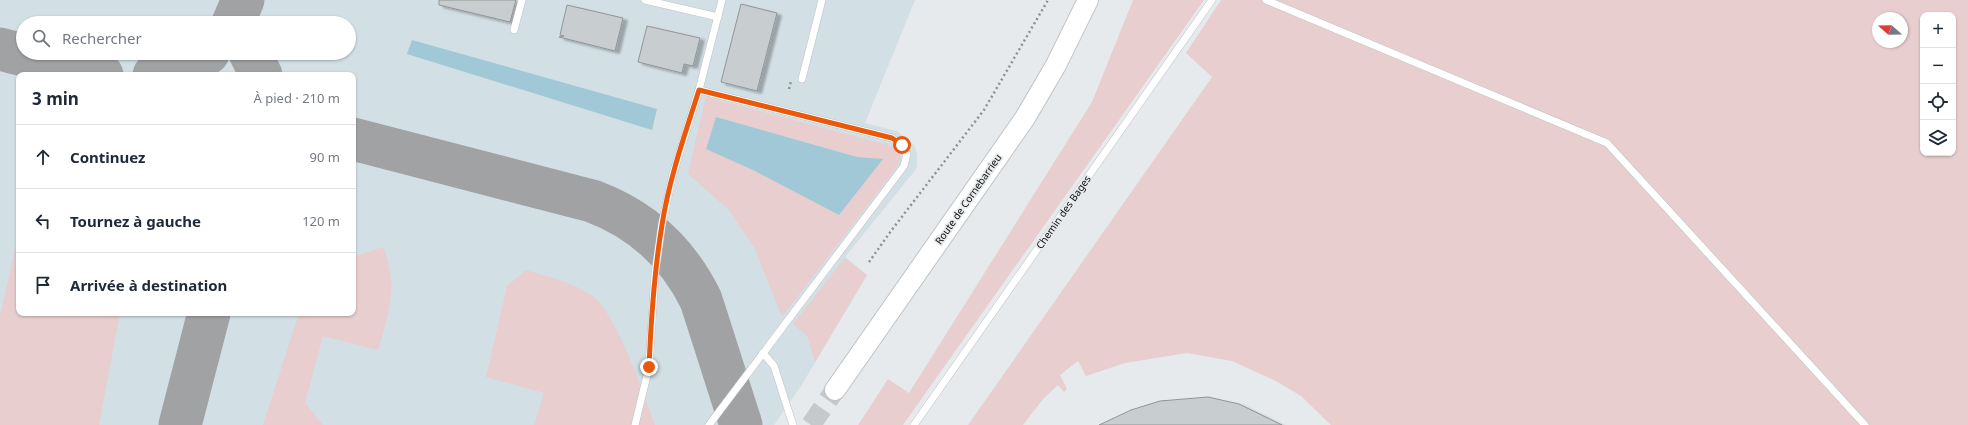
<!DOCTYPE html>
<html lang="fr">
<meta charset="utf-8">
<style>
body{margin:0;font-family:"Noto Sans",sans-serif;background:#f2f2f3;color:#1f2937}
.controls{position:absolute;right:12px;top:12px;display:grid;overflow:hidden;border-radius:8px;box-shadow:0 1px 3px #0004}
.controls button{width:36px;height:36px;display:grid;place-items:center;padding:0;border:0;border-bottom:1px solid #e0e1e3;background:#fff;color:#1f2937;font:20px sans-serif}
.compass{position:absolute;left:1872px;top:12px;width:36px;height:36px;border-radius:50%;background:#fff;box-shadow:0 1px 3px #0004;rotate:290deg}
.stop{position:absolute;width:12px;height:12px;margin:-9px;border:3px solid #ea580c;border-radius:50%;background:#fff}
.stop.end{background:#ea580c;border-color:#fff;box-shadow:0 1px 4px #0008}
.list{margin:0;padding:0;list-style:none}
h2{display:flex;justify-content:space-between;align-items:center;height:52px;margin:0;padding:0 16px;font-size:17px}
h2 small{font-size:13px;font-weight:400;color:#747a83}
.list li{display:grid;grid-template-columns:26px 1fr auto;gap:12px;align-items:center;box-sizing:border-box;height:64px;padding:0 16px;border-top:1px solid #e0e1e3}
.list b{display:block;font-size:15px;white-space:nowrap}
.list em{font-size:13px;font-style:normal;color:#747a83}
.icon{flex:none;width:22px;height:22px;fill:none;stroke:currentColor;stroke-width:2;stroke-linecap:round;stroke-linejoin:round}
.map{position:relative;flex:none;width:1968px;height:425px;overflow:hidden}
.search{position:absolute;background:#fff;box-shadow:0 1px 3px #0004;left:16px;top:16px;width:340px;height:44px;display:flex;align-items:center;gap:10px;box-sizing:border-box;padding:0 14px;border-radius:22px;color:#747a83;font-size:15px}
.panel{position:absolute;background:#fff;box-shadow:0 1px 3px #0004;left:16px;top:72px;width:340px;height:244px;border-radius:8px}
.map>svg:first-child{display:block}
.built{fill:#d2dfe4;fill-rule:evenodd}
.green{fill:#e8cecf;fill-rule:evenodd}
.water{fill:#a0c8d6}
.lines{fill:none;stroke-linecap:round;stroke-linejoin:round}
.taxiway{stroke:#a0a2a4;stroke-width:43}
.building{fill:#c8cdcf;stroke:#909596;filter:url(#shadow)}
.secondary-tunnel{stroke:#c6c9cb;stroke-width:20;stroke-dasharray:20 10;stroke-linecap:butt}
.lane-casing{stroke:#bec3c5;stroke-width:8}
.secondary-casing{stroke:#bec3c5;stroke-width:22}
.path{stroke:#8e9192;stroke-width:2.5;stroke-dasharray:2 3;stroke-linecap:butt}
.lane{stroke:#fff;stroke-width:7}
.secondary{stroke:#fff;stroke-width:20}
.route{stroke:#ea580c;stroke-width:5}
.labels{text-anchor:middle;stroke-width:3.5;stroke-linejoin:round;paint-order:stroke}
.street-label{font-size:10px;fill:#0e0f10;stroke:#e6eaec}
</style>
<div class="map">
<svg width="1968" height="425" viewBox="0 0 1968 425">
<defs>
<filter id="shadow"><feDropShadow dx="4.5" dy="2.5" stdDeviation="1" flood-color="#0004"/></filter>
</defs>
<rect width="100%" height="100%" fill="#e6eaec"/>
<path class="built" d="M0,0H915L865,123L897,131L914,145L917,154V168L845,257L867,275L801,386L774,425H0ZM23,23H349V53H23ZM19,75H353V313H19Z"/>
<g class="green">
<polygon points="1133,0 1204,0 903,425 858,425 888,379 909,393 1092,102"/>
<path d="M1221,0H1968V425H1331L1301,396L1276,381L1232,361L1187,353L1125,363L1086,376L1078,361L1060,375L1067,389L1064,392L1058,385L1043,399L1023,425H968L1212,77L1186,53ZM1923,15H1953V153H1923ZM1878,18H1902V42H1878Z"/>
<path d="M706,97L892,146L900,152V160L896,168L782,317L755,249L729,210L688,174ZM716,117L857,157L883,160L755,171L706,148Z"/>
<polygon points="19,233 19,313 120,313 99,425 0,425 0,316"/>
<path d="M383,247C399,287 389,311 378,350L323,336L305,403L323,425H263L299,313H353V257Z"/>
<polygon points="845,258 867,275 815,362 807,336 793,324"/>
<path d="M526,270C548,277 572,282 591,295C616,311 644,395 655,425H534L544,393L486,377L507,286Z"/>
</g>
<g class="water">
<polygon points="412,40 657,109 652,130 407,54"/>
<polygon points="716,117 857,157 883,159 839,215 755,171 706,149"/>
</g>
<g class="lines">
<g class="taxiway">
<polyline points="233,23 243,0"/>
<polyline points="0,49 102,75"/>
<polyline points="250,53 261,75"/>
<polyline points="154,75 180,69 208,53"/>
<path d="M353,139L592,201C641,219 678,253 701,300L741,425"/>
<polyline points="180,425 209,313"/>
</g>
</g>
<g class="building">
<polygon points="439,0 516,0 510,22 439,5"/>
<polygon points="741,4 777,13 757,91 721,82"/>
<polygon points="567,5 623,18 615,51 559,37 564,36 560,35"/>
<polygon points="647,26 700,38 693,66 684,64 682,73 638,62"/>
<polygon points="1208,397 1239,404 1282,425 1099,425 1131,410 1160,401"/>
</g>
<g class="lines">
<polyline class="secondary-tunnel" points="811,425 835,390"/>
<defs>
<g id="lane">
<polyline points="645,0 718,17"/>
<polyline points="1266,0 1607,143 1865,425"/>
<polyline points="514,30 522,0"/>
<polyline points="802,79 822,0"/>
<polyline points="699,90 892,138 902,145 907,154 904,166 709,425"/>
<polyline points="763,353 774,366 793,425"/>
<polyline points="635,425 649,367 655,274 662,224 673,174 699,90 722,0"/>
<polyline points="914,425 1212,0"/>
</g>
<polyline id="secondary" points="835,390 1025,118 1056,65 1088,0"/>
</defs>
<use href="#lane" class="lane-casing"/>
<use href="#secondary" class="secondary-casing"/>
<g class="path">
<polyline points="789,89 791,81"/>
<polyline points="869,262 891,231 984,110 1048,0"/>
</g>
<use href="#lane" class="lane"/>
<use href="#secondary" class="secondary"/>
</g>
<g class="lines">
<path class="route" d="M649,367C651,320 654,272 662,225C669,179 685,134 699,90L892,138L902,145"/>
</g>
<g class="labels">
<g class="street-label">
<text transform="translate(968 199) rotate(-55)" y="4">Route de Cornebarrieu</text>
<text transform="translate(1063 212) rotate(-55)" y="4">Chemin des Bages</text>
</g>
</g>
</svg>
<div class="controls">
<button>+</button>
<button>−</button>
<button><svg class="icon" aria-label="locate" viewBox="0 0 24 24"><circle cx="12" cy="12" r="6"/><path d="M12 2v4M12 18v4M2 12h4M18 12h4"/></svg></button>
<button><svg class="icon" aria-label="layers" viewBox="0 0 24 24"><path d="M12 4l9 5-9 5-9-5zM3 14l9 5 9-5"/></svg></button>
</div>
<svg class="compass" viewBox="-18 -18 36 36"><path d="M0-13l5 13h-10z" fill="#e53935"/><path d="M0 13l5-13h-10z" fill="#747a83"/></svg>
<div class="stop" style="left:902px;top:145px"></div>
<div class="stop end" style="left:649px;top:367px"></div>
<div class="search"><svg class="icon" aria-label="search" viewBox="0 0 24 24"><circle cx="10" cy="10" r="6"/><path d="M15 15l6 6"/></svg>Rechercher</div>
<section class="panel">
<h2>3 min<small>À pied · 210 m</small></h2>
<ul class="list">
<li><svg class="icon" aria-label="ahead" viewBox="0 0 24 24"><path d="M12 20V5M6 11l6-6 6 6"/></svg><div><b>Continuez</b></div><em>90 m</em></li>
<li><svg class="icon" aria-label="left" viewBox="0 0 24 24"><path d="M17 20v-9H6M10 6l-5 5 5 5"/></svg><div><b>Tournez à gauche</b></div><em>120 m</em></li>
<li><svg class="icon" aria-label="arrive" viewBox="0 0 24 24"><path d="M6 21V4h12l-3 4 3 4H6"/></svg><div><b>Arrivée à destination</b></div></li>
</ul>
</section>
</div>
